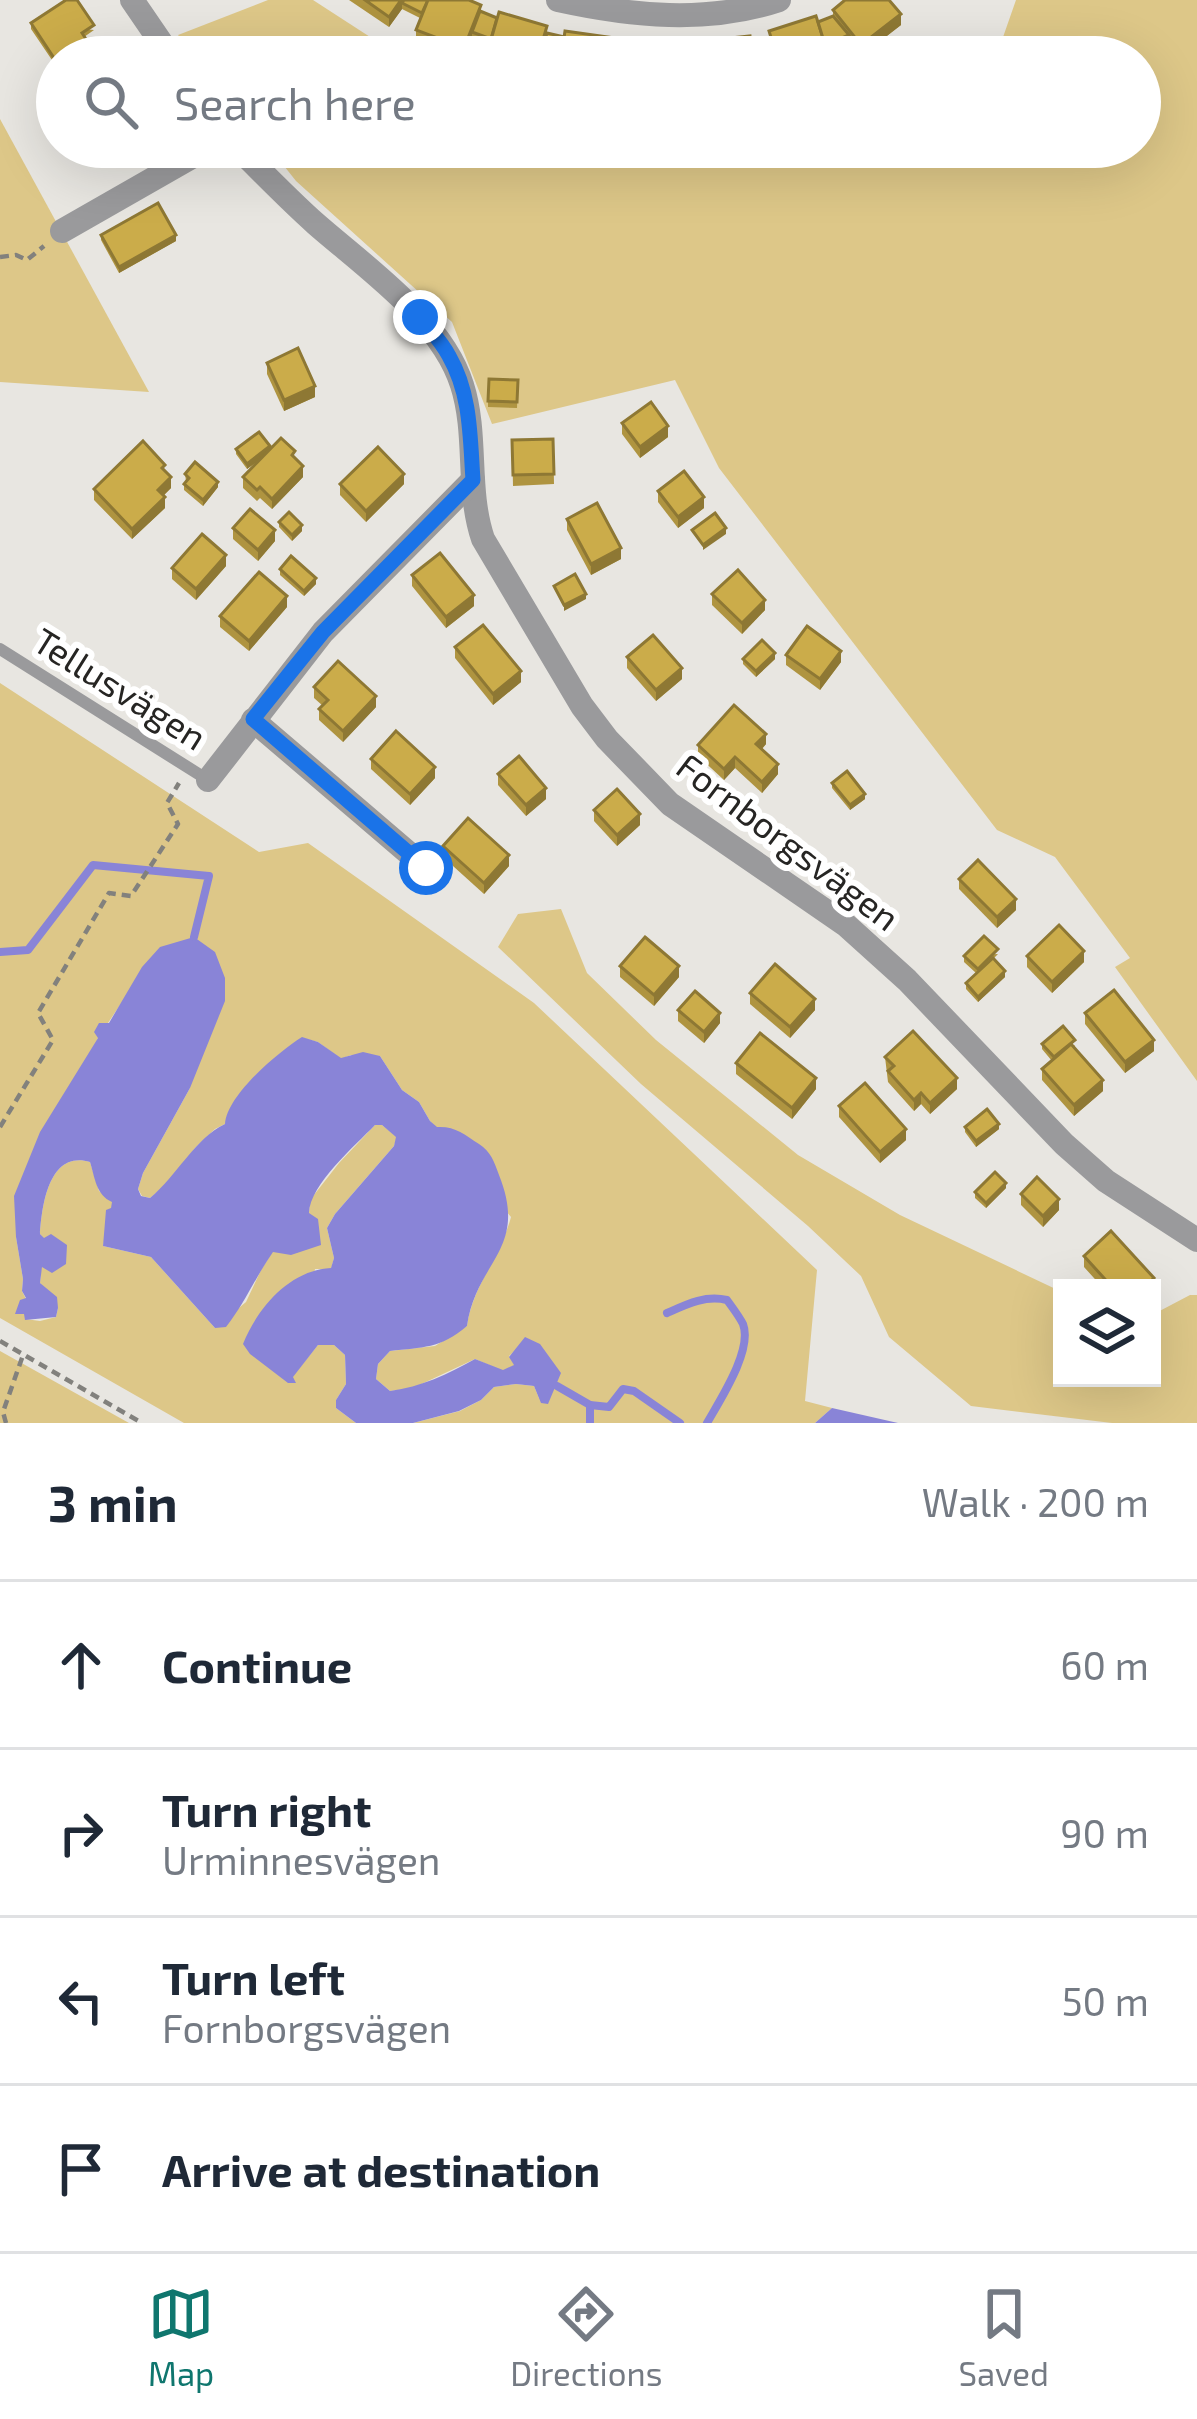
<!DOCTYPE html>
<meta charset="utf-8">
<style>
body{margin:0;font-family:"Exo 2",sans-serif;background:#f6f6f7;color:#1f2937}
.controls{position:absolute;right:36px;bottom:36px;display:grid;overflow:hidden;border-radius:0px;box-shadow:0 12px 48px #0002}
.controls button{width:108px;height:108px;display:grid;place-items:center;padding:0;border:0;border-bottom:3px solid #e0e1e3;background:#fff;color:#1f2937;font:60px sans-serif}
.stop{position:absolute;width:36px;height:36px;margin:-27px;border:9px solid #1a73e8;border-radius:50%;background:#fff}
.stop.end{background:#1a73e8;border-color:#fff;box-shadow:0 3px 12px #0008}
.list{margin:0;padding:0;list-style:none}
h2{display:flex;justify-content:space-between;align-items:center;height:156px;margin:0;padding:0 48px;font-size:51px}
h2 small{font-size:39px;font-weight:400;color:#747a83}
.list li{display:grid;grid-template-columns:78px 1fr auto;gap:36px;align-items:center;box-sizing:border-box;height:168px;padding:0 48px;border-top:3px solid #e0e1e3}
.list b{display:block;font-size:45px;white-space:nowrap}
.list p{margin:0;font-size:39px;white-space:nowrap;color:#747a83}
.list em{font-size:39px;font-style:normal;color:#747a83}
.icon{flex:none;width:66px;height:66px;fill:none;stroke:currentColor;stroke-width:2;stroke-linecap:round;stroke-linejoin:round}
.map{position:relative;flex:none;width:1197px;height:1423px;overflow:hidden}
.search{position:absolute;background:#fff;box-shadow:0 12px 48px #0002;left:36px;right:36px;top:36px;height:132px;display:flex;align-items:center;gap:30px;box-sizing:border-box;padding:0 42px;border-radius:66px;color:#747a83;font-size:45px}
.sheet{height:828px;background:#fff}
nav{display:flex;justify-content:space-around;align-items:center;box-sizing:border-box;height:168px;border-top:3px solid #e0e1e3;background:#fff;font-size:33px;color:#747a83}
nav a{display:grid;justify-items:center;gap:6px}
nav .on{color:#0f766e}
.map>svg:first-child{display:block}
.green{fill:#ddc788}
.water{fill:#8984d7}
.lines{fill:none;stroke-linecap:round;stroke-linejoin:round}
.stream{stroke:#8984d7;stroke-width:8}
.path{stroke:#82817d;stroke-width:4.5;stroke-dasharray:9 6;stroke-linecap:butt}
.service{stroke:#9a9a9c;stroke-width:12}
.minor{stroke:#9a9a9c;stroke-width:24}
.wall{fill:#af9440}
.shaded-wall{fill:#8e7834}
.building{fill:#cbac4a;stroke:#8e7834;stroke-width:3}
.route{stroke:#1a73e8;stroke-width:15}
.labels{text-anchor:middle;stroke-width:12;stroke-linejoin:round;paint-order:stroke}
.street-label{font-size:36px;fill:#262523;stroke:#fff}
</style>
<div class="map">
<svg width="1197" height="1423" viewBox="0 0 1197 1423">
<rect width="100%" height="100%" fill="#e8e6e1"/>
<g class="green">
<polygon points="268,0 313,0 401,57 196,57 178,35"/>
<polygon points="1016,0 1197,0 1197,1081 1115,967 1130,958 1055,857 997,830 719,468 675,380 492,424 452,322 296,181 269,147 1140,147 1140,57 962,57 1002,40"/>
<polygon points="0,119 149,392 0,382"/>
<path d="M0,683L259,852L308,843L534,1003L817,1270L805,1401L832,1408L815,1423H413L460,1411L481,1400L494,1387L516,1384L534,1386L541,1403L520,1346L509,1356L515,1365L503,1371L475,1359L413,1388L390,1391L376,1379L378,1364L390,1351L435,1346L467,1326C472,1287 501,1255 511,1217L430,1121L419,1102L402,1090L380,1056L351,1055L341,1059L318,1042L302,1038L256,1075L242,1092L225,1124L215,1129L195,1148L169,1182L150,1198L142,1196L138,1189L143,1173L190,1088L122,1002L98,1038L16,1237L23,1279L22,1291L26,1299L25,1319L40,1321L56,1317L58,1308L40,1283L44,1239L40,1234C42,1205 49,1150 90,1162L99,1191L113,1201L103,1246L151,1257L215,1328L246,1302L261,1270L273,1251L309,1213L310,1200L339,1163L375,1125H382L397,1137L394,1146L335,1214L327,1228L334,1258L331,1269H315L292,1377L318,1345H334L345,1355L346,1384L336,1400V1408L356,1423H184L0,1318Z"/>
<polygon points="561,909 587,973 656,1040 798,1155 900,1215 1062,1292 1062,1378 1152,1378 1152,1315 1190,1295 1197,1295 1197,1423 1112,1423 971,1406 889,1337 861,1276 808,1226 641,1084 498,947 518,914"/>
<polygon points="0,1351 129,1423 0,1423"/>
</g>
<g class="water">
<path d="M194,937L215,952L225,978V1001L190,1088L143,1173L138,1189L141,1196L150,1198C177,1176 194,1139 225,1124C227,1095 277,1053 302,1037L318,1042L341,1058L363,1052L380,1056L402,1090L419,1102L430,1121L437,1127C455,1126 464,1134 479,1144C491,1152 494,1161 499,1175C529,1250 476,1261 467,1326C440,1349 423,1347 390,1351L378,1364L376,1379L390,1391C421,1387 448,1374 475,1359L503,1370L514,1365L509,1357L525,1337L540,1344L561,1373L548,1404L541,1403L534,1386L516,1384L494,1387L481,1400L459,1411L413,1423H356L336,1408V1400L346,1384L345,1355L334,1345H318L293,1377L296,1383H288L250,1354L243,1344C258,1307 290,1270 331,1268L334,1258L327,1228L335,1214L394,1146L396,1137L382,1125H375C355,1146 310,1184 309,1213L318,1219L321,1245L291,1255L273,1252C256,1276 245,1303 226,1327L215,1328L151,1257L103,1246L106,1210L111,1208L112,1202C96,1195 95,1178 90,1162C49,1150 42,1205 40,1234L44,1238L51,1234L67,1245L66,1264L52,1273L42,1267L40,1283L57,1297L58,1308L56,1317L25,1320L24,1314H15L20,1300L26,1298L22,1291L23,1279L16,1237L14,1196L40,1132L98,1038L94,1032L99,1023H109L142,967L160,947Z"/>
<polygon points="832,1408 898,1423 815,1423"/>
</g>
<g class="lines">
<g class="stream">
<polyline points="0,952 28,950 93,865 209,876 194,937"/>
<path d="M667,1313C687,1304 705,1295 727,1300C732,1307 739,1316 743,1324C753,1350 720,1400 707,1423"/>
<polyline points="557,1386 590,1405 590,1423"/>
<polyline points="590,1405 609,1407 623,1389 634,1391 680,1423"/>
</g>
<g class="path">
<polyline points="0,257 16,255 27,260 44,246"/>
<polyline points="0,1127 53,1040 38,1013 109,893 131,896 178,824 167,803 179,783"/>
<polyline points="0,1341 142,1423"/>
<polyline points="6,1423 3,1412 23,1355"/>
</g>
<polyline class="service" points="0,649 208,780"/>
<g class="minor">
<polyline points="132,0 171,57"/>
<path d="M558,0C631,16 707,24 779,0"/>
<path d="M237,147C263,173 288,199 316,224C365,267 442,320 462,385C478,435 466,489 483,539L582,706L607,739L670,804L846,925L907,980L1064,1144L1106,1181L1197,1240"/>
<polyline points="62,231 209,147"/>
<polyline points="253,720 426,868"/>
<polyline points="208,780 323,632 473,480"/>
</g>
</g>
<g class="wall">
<polygon points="349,0 469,0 481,12 547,33 615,45 682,48 702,48 769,39 769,31 818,22 833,16 833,10 901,25 861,56 849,41 827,50 829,57 486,57 490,44 472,38 464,57 458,57 416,41 416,30 420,18 402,9 389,27"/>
<polygon points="31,23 94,30 84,37 95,57 57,57 54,63 31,29"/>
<polygon points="75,147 108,147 84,162"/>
<polygon points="101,235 176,241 119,273 101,240"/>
<polygon points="267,363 315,397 284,411 267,374"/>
<polygon points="518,380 517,408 488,407 488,401"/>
<polygon points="622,423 668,437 640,458 622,434"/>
<polygon points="553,439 554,484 513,486 512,440"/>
<polygon points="236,449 270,449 295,458 303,477 272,509 260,498 257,501 243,488 243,477 260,460 247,469 236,454"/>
<polygon points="165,471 171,488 163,496 165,508 132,539 94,500 94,489"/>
<polygon points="185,474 218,487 203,506 184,490 184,484 186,481"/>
<polygon points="340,484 404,484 366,522 340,495"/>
<polygon points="658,491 704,508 678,528 658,502"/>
<polygon points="567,519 621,559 591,575 567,530"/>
<polygon points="279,522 302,531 292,541 279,527"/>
<polygon points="233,528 275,541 258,561 233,539"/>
<polygon points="226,566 196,600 172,579 172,568"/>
<polygon points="280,569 316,584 304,596 280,575"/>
<polygon points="412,575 474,606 446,628 412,586"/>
<polygon points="712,594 765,610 742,634 712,605"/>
<polygon points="287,607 249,651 220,627 220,616"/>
<polygon points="455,647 521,682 493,705 455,658"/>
<polygon points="786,655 841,662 820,690 786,665"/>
<polygon points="627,657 682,679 656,701 627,668"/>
<polygon points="743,659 775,659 756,677 743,664"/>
<polygon points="314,687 376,707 343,742 319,720 319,709 323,706 314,698"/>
<polygon points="766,744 762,749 778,774 762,793 735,768 724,780 698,756 698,745"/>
<polygon points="371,759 435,778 410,805 371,769"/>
<polygon points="498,774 546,799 526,816 498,785"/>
<polygon points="832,783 865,799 850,810 832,788"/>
<polygon points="594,810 640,825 617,846 594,821"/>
<polygon points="443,846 509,866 484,894 443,857"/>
<polygon points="959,879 1016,910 997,928 959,889"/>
<polygon points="998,954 993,959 1005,977 978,1002 966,989 966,983 976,973 964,962 964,956"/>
<polygon points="1027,956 1084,962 1052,993 1027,967"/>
<polygon points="620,966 679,977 654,1006 620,977"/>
<polygon points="750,993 815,1010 790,1038 750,1004"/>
<polygon points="678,1010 720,1023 704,1043 678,1021"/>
<polygon points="1085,1013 1154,1051 1125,1073 1085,1024"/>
<polygon points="1042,1044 1075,1045 1073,1047 1103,1091 1074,1116 1042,1080 1042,1069 1052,1061 1042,1049"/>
<polygon points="885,1057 957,1089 930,1114 921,1104 914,1111 888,1082"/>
<polygon points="736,1063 816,1089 792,1119 736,1074"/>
<polygon points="839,1106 906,1140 880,1163 839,1117"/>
<polygon points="965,1127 999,1129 976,1147 965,1132"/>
<polygon points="1006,1188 986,1208 975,1198 975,1192"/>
<polygon points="1021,1194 1059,1210 1043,1227 1021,1205"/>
<polygon points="1084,1256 1154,1289 1152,1290 1152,1288 1103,1288 1084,1267"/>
</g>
<g class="shaded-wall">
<polygon points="401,0 408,0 402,3 402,9 389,27 389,17"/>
<polygon points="481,5 481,16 472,32 472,38 464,57 464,48"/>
<polygon points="901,14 901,25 861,56 861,45"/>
<polygon points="849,35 849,41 824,51 824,46"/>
<polygon points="91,147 108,147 84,162 84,151"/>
<polygon points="176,235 176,241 119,273 119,267"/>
<polygon points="315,386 315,397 284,411 284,400"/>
<polygon points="668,426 668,437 640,458 640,447"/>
<polygon points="270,446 270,452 247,469 247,464"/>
<polygon points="303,466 303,477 272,509 272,499"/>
<polygon points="404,474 404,484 366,522 366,511"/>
<polygon points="171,477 171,488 158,501 158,490"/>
<polygon points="218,482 218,487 203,506 203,500"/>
<polygon points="165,497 165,508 132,539 132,529"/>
<polygon points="704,497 704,508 678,528 678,517"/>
<polygon points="302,525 302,531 292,541 292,535"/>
<polygon points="726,528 726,534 703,550 703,545"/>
<polygon points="275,530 275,541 258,561 258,550"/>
<polygon points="621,548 621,559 591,575 591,564"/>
<polygon points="226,555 226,566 196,600 196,589"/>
<polygon points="316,578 316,584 304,596 304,591"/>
<polygon points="586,594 586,599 564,611 564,605"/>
<polygon points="474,595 474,606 446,628 446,617"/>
<polygon points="287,596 287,607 249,651 249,641"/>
<polygon points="765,600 765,610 742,634 742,623"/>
<polygon points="841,651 841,662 820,690 820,679"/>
<polygon points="775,653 775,659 756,677 756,671"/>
<polygon points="682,668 682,679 656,701 656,690"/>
<polygon points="521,671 521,682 493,705 493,694"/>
<polygon points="376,696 376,707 343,742 343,731"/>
<polygon points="766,734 766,744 756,755 756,744"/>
<polygon points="735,757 735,768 724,780 724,769"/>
<polygon points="778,764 778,774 762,793 762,782"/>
<polygon points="435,767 435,778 410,805 410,794"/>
<polygon points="546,788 546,799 526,816 526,805"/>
<polygon points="865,794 865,799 850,810 850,805"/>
<polygon points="640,814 640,825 617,846 617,835"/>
<polygon points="509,855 509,866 484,894 484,883"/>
<polygon points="1016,899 1016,910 997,928 997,917"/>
<polygon points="1084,951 1084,962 1052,993 1052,982"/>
<polygon points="679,966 679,977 654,1006 654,995"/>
<polygon points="1005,971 1005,977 978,1002 978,997"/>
<polygon points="815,999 815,1010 790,1038 790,1027"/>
<polygon points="720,1013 720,1023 704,1043 704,1032"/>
<polygon points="1154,1040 1154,1051 1125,1073 1125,1062"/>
<polygon points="816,1078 816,1089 792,1119 792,1108"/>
<polygon points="957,1078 957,1089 930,1114 930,1103"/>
<polygon points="1103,1080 1103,1091 1074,1116 1074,1105"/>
<polygon points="921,1093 921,1104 914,1111 914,1100"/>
<polygon points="999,1124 999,1129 976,1147 976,1141"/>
<polygon points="906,1129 906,1140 880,1163 880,1152"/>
<polygon points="1006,1183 1006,1188 986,1208 986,1203"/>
<polygon points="1059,1199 1059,1210 1043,1227 1043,1216"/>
<polygon points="1154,1278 1154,1289 1152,1290 1152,1288 1143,1288"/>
</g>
<g class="building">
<polygon points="66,0 77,0 94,25 82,33 95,53 90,57 62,57 60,54 54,58 31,23"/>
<polygon points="365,0 401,0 389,17"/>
<polygon points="404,0 428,0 422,13 402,3"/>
<polygon points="428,0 469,0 481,5 464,48 416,30"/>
<polygon points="845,0 889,0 901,14 861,45 833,10"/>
<polygon points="480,11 497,18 491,39 472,32"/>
<polygon points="499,12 547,26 538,57 486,57"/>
<polygon points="816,16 829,57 777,57 769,31"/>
<polygon points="833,16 849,35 825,45 818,22"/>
<polygon points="565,31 615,38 612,57 561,57"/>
<polygon points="547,33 564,37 561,57 540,55"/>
<polygon points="750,36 752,57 704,57 702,41"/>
<polygon points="769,38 775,57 752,57 751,43"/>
<polygon points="633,40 682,41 682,57 633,57"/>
<polygon points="614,45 633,46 633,57 613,57"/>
<polygon points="682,48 702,48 703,57 682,57"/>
<polygon points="158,203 176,235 119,267 101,235"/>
<polygon points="298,348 315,386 284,400 267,363"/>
<polygon points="489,379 518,380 517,402 488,401"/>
<polygon points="651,402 668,426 640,447 622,423"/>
<polygon points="259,432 270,446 247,464 236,449"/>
<polygon points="281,438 295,451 292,455 303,466 272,499 260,487 257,490 243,477"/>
<polygon points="553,439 554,474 513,475 512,440"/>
<polygon points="143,441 165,465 162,468 171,477 158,490 165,497 132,529 94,489"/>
<polygon points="378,447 404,474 366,511 340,484"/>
<polygon points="195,462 218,482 203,500 184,484 189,478 185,474"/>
<polygon points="684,471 704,497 678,517 658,491"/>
<polygon points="597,503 621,548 591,564 567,519"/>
<polygon points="250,509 275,530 258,550 233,528"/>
<polygon points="289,512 302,525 292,535 279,522"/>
<polygon points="715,513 726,528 703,545 692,530"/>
<polygon points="202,534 226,555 196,589 172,568"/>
<polygon points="440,553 474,595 446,617 412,575"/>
<polygon points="291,556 316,578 304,591 280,569"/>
<polygon points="738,570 765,600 742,623 712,594"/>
<polygon points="259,572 287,596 249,641 220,616"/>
<polygon points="575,574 586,594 564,605 554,586"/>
<polygon points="483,625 521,671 493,694 455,647"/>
<polygon points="807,626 841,651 820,679 786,655"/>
<polygon points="653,635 682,668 656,690 627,657"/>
<polygon points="762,640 775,653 756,671 743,659"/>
<polygon points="338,661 376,696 343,731 319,709 328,700 314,687"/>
<polygon points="734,705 766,734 756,744 778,764 762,782 735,757 724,769 698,745"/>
<polygon points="396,731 435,767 410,794 371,759"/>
<polygon points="519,756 546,788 526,805 498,774"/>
<polygon points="847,771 865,794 850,805 832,783"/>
<polygon points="617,789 640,814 617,835 594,810"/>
<polygon points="468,818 509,855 484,883 443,846"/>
<polygon points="978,860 1016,899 997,917 959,879"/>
<polygon points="1059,925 1084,951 1052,982 1027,956"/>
<polygon points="984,936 998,949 978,969 964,956"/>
<polygon points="645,937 679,966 654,995 620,966"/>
<polygon points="993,958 1005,971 978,997 966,983"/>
<polygon points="775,964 815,999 790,1027 750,993"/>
<polygon points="1114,990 1154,1040 1125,1062 1085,1013"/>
<polygon points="695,991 720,1013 704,1032 678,1010"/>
<polygon points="1063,1026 1075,1040 1054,1057 1042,1044"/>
<polygon points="913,1031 957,1078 930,1103 921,1093 914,1100 888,1071 894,1066 885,1057"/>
<polygon points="760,1033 816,1078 792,1108 736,1063"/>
<polygon points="1071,1044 1103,1080 1074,1105 1042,1069"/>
<polygon points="865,1083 906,1129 880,1152 839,1106"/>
<polygon points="987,1109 999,1124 976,1141 965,1127"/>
<polygon points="995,1172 1006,1183 986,1203 975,1192"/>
<polygon points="1037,1177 1059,1199 1043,1216 1021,1194"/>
<polygon points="1111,1231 1154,1278 1143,1288 1113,1288 1084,1256"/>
</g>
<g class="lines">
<path class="route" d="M420,317C430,330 442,342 449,356C471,394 470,437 473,480L323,632L253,719L426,868"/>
</g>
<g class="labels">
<g class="street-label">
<text transform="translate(120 689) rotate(32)" y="13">Tellusvägen</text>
<text transform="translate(788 842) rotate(37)" y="13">Fornborgsvägen</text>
</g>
</g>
</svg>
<div class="controls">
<button><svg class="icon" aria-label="layers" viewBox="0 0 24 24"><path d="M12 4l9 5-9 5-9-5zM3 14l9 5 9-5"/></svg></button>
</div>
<div class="stop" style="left:426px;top:868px"></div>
<div class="stop end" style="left:420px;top:317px"></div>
<div class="search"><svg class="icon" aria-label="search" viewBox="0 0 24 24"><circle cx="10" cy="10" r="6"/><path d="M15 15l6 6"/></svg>Search here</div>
</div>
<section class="sheet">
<h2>3 min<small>Walk · 200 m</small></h2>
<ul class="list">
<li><svg class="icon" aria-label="ahead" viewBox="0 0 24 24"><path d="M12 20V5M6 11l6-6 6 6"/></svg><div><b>Continue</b></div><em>60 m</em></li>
<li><svg class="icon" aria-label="right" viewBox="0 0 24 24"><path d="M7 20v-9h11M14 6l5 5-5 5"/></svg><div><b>Turn right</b><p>Urminnesvägen</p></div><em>90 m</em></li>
<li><svg class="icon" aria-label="left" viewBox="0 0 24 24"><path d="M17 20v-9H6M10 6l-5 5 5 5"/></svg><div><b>Turn left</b><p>Fornborgsvägen</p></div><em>50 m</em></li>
<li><svg class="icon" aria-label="arrive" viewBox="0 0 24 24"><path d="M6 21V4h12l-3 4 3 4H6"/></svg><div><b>Arrive at destination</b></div></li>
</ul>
</section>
<nav>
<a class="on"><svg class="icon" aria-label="map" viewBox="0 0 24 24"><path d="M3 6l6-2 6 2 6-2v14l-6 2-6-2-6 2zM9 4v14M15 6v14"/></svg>Map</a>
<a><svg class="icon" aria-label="directions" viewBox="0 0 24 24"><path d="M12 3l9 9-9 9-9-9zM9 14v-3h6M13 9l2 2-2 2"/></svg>Directions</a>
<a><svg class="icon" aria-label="saved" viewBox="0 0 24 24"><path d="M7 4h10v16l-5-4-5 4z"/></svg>Saved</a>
</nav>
